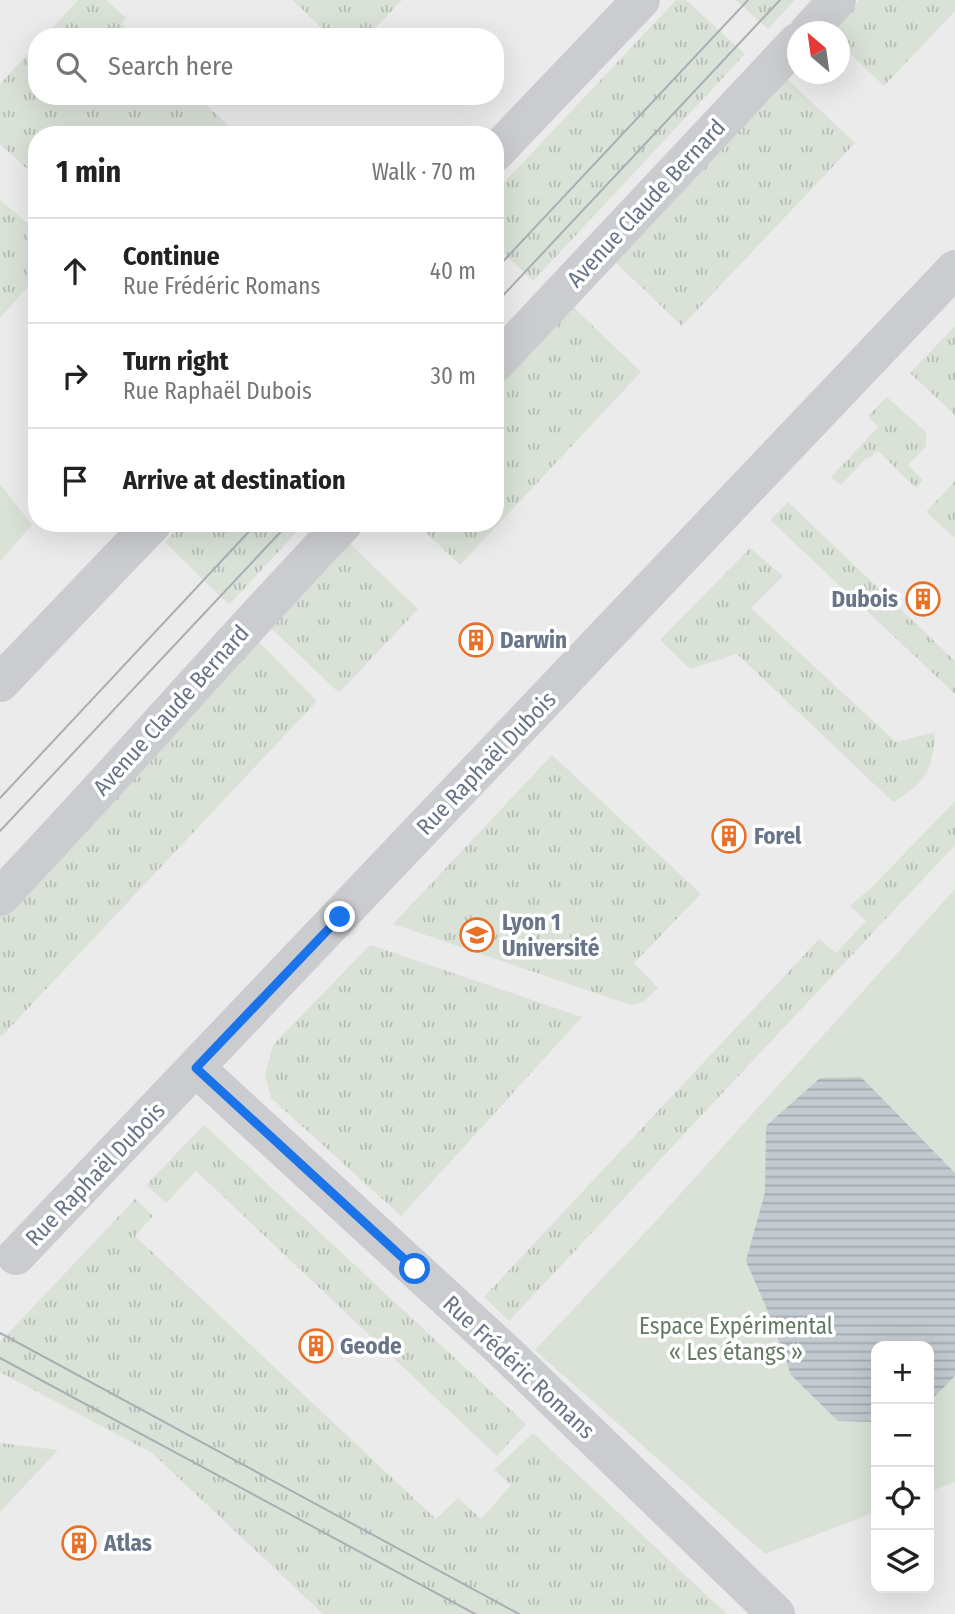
<!DOCTYPE html>
<meta charset="utf-8">
<style>
body{margin:0;font-family:"Fira Sans Condensed",sans-serif;background:#f2f2f2;color:#222}
.controls{position:absolute;right:21px;bottom:21px;display:grid;overflow:hidden;border-radius:14px;box-shadow:0 7px 28px #0002}
.controls button{width:63px;height:63px;display:grid;place-items:center;padding:0;border:0;border-bottom:2px solid #e0e0e0;background:#fff;color:#222;font:35px sans-serif}
.compass{position:absolute;left:787px;top:21px;width:63px;height:63px;border-radius:50%;background:#fff;box-shadow:0 7px 28px #0002;rotate:331deg}
.stop{position:absolute;width:21px;height:21px;margin:-16px;border:5px solid #1a73e8;border-radius:50%;background:#fff}
.stop.end{background:#1a73e8;border-color:#fff;box-shadow:0 2px 7px #0008}
.list{margin:0;padding:0;list-style:none}
h2{display:flex;justify-content:space-between;align-items:center;height:91px;margin:0;padding:0 28px;font-size:30px}
h2 small{font-size:23px;font-weight:400;color:#767676}
.list li{display:grid;grid-template-columns:46px 1fr auto;gap:21px;align-items:center;box-sizing:border-box;height:105px;padding:0 28px;border-top:2px solid #e0e0e0}
.list b{display:block;font-size:26px;white-space:nowrap}
.list p{margin:0;font-size:23px;white-space:nowrap;color:#767676}
.list em{font-size:23px;font-style:normal;color:#767676}
.icon{flex:none;width:38px;height:38px;fill:none;stroke:currentColor;stroke-width:2;stroke-linecap:round;stroke-linejoin:round}
.map{position:relative;flex:none;width:955px;height:1614px;overflow:hidden}
.search{position:absolute;background:#fff;box-shadow:0 7px 28px #0002;left:28px;top:28px;width:476px;height:77px;display:flex;align-items:center;gap:18px;box-sizing:border-box;padding:0 24px;border-radius:28px;color:#767676;font-size:26px}
.panel{position:absolute;background:#fff;box-shadow:0 7px 28px #0002;left:28px;top:126px;width:476px;height:406px;border-radius:28px}
.map>svg:first-child{display:block}
.built{fill:#eaebea;fill-rule:evenodd}
.grass{fill:url(#grass-tufts)}
.green{fill:#dae2d8}
.water{fill:url(#water-rules)}
.lines{fill:none;stroke-linecap:round;stroke-linejoin:round}
.minor{stroke:#caccd0;stroke-width:38}
.tram{stroke:#a9aeb5;stroke-width:2}
.route{stroke:#1a73e8;stroke-width:9}
.labels{text-anchor:middle;stroke-width:7;stroke-linejoin:round;paint-order:stroke}
.street-label{font-size:23px;fill:#687589;stroke:#fff}
.poi-label{font-size:23px;font-weight:bold;fill:#687589;stroke:#fff;text-anchor:start}
.park-label{font-size:23px;fill:#647a63;stroke:#fff}
</style>
<div class="map">
<svg width="955" height="1614" viewBox="0 0 955 1614">
<defs>
<pattern id="grass-tufts" width="24" height="20" patternUnits="userSpaceOnUse" patternTransform="scale(1.75)"><rect width="24" height="20" fill="#dae2d8"/><path d="M3 7l-1-3M5 7V3M7 7l1-3M15 17l-1-3M17 17v-4M19 17l1-3" fill="none" stroke="#b5bcb5"/></pattern>
<pattern id="water-rules" width="6" height="5" patternUnits="userSpaceOnUse" patternTransform="scale(1.75)"><rect width="6" height="5" fill="#c2cad0"/><path d="M0 2.5h6" fill="none" stroke="#a1a9af"/></pattern>
</defs>
<rect width="100%" height="100%" fill="#f9faf7"/>
<path class="built" d="M0,0H955V1614H0ZM797,32H839V74H797ZM37,37H495V96H37ZM37,135H495V523H37ZM876,1346H929V1588H876Z"/>
<g class="grass">
<polygon points="78,0 106,0 126,18 121,24 135,37 44,37"/>
<polygon points="292,0 402,0 367,37 332,37"/>
<polygon points="676,0 686,0 745,54 533,281 495,245 495,192"/>
<polygon points="736,0 795,0 768,29"/>
<polygon points="859,0 955,0 955,11 884,86 840,44 839,32 830,32"/>
<polygon points="37,44 37,96 197,96 237,134 37,135 37,178 0,144 0,84"/>
<polygon points="786,78 855,143 682,326 613,260"/>
<polygon points="0,200 37,231 37,276 0,318"/>
<polygon points="572,306 641,372 460,565 416,523 495,523 495,387"/>
<polygon points="955,326 955,415 910,373"/>
<polygon points="887,397 926,432 926,446 908,465 923,480 916,488 878,451 870,458 867,457 841,485 831,477 878,427 868,416"/>
<polygon points="955,481 955,538 926,512"/>
<polygon points="788,502 955,661 955,694 770,520"/>
<polygon points="183,523 305,523 229,605 165,542"/>
<polygon points="349,543 418,609 339,693 270,627"/>
<path d="M750,548L783,576L751,608L896,742L935,732C933,769 926,783 893,802L737,654L690,669L660,640Z"/>
<polygon points="258,641 317,701 2,1036 0,1035 0,915"/>
<polygon points="552,755 701,894 634,963 658,988 643,1002 631,1005 393,924"/>
<polygon points="955,801 955,845 509,1321 484,1297 819,939 836,953 866,921 850,906 873,886"/>
<polygon points="370,945 582,1017 401,1216 271,1098 265,1075 273,1045"/>
<polygon points="204,1125 526,1424 497,1456 196,1171 166,1203 146,1185"/>
<polygon points="135,1199 153,1216 135,1236 436,1519 458,1498 481,1519 511,1485 494,1470 533,1433 727,1614 323,1614 152,1453 0,1372 0,1342"/>
<polygon points="0,1443 58,1450 0,1512"/>
</g>
<g class="green">
<polygon points="0,484 32,525 0,561"/>
<polygon points="955,889 955,1482 929,1492 929,1346 876,1346 876,1512 765,1554 535,1350 654,1223"/>
</g>
<polygon class="water" points="861,1077 955,1173 955,1376 929,1402 929,1346 876,1346 876,1422 838,1421 791,1375 769,1314 746,1261 765,1192 766,1126 820,1078"/>
<g class="lines">
<g class="minor">
<polyline points="808,32 837,0"/>
<polyline points="495,153 641,0"/>
<polyline points="495,364 797,42"/>
<polyline points="0,683 153,523"/>
<path d="M0,897C117,774 227,646 344,523"/>
<polyline points="196,1068 503,1350 776,1614"/>
<polyline points="16,1256 955,269"/>
</g>
<g class="tram">
<polyline points="495,270 748,0"/>
<polyline points="495,304 780,0"/>
<polyline points="0,798 257,523"/>
<polyline points="0,831 289,523"/>
<polyline points="0,1333 519,1614"/>
<polyline points="0,1358 475,1614"/>
</g>
</g>
<g class="lines">
<polyline class="route" points="340,917 196,1068 415,1269"/>
</g>
<defs>
<symbol id="building-ring" viewBox="-11 -11 22 22"><circle r="9.5" fill="#fff" stroke="#e97127" stroke-width="1.5"/><path d="M-4-6H4V6H1V3H-1V6H-4ZM-2.5-4.3h1.7v1.8h-1.7ZM.8-4.3h1.7v1.8H.8ZM-2.5-1h1.7V.8h-1.7ZM.8-1h1.7V.8H.8Z" fill="#e97127"/></symbol>
<symbol id="university-ring" viewBox="-11 -11 22 22"><circle r="9.5" fill="#fff" stroke="#e97127" stroke-width="1.5"/><path d="M0-5L7-2L0 1L-7-2ZM-4 1L0 2.5L4 1V4Q0 6-4 4Z" fill="#e97127"/></symbol>
</defs>
<g fill-rule="evenodd">
<use href="#building-ring" x="904" y="580" width="38" height="38"/>
<use href="#building-ring" x="457" y="621" width="38" height="38"/>
<use href="#building-ring" x="710" y="817" width="38" height="38"/>
<use href="#university-ring" x="458" y="916" width="38" height="38"/>
<use href="#building-ring" x="297" y="1327" width="38" height="38"/>
<use href="#building-ring" x="60" y="1524" width="38" height="38"/>
</g>
<g class="labels">
<g class="street-label">
<text transform="translate(646 203) rotate(-47)" y="8">Avenue Claude Bernard</text>
<text transform="translate(171 710) rotate(-48)" y="8">Avenue Claude Bernard</text>
<text transform="translate(486 763) rotate(-46)" y="8">Rue Raphaël Dubois</text>
<text transform="translate(95 1174) rotate(-46)" y="8">Rue Raphaël Dubois</text>
<text transform="translate(519 1367) rotate(43)" y="8">Rue Frédéric Romans</text>
</g>
<g class="poi-label">
<text x="898" y="607" text-anchor="end">Dubois</text>
<text x="500" y="648">Darwin</text>
<text x="754" y="844">Forel</text>
<text x="502" y="930">Lyon 1<tspan x="502" dy="26">Université</tspan></text>
<text x="340" y="1354">Geode</text>
<text x="104" y="1551">Atlas</text>
</g>
<g class="park-label">
<text x="736" y="1334">Espace Expérimental<tspan x="736" dy="26">« Les étangs »</tspan></text>
</g>
</g>
</svg>
<div class="controls">
<button>+</button>
<button>−</button>
<button><svg class="icon" aria-label="locate" viewBox="0 0 24 24"><circle cx="12" cy="12" r="6"/><path d="M12 2v4M12 18v4M2 12h4M18 12h4"/></svg></button>
<button><svg class="icon" aria-label="layers" viewBox="0 0 24 24"><path d="M12 4l9 5-9 5-9-5zM3 14l9 5 9-5"/></svg></button>
</div>
<svg class="compass" viewBox="-18 -18 36 36"><path d="M0-13l5 13h-10z" fill="#e53935"/><path d="M0 13l5-13h-10z" fill="#767676"/></svg>
<div class="stop" style="left:415px;top:1269px"></div>
<div class="stop end" style="left:340px;top:917px"></div>
<div class="search"><svg class="icon" aria-label="search" viewBox="0 0 24 24"><circle cx="10" cy="10" r="6"/><path d="M15 15l6 6"/></svg>Search here</div>
<section class="panel">
<h2>1 min<small>Walk · 70 m</small></h2>
<ul class="list">
<li><svg class="icon" aria-label="ahead" viewBox="0 0 24 24"><path d="M12 20V5M6 11l6-6 6 6"/></svg><div><b>Continue</b><p>Rue Frédéric Romans</p></div><em>40 m</em></li>
<li><svg class="icon" aria-label="right" viewBox="0 0 24 24"><path d="M7 20v-9h11M14 6l5 5-5 5"/></svg><div><b>Turn right</b><p>Rue Raphaël Dubois</p></div><em>30 m</em></li>
<li><svg class="icon" aria-label="arrive" viewBox="0 0 24 24"><path d="M6 21V4h12l-3 4 3 4H6"/></svg><div><b>Arrive at destination</b></div></li>
</ul>
</section>
</div>
